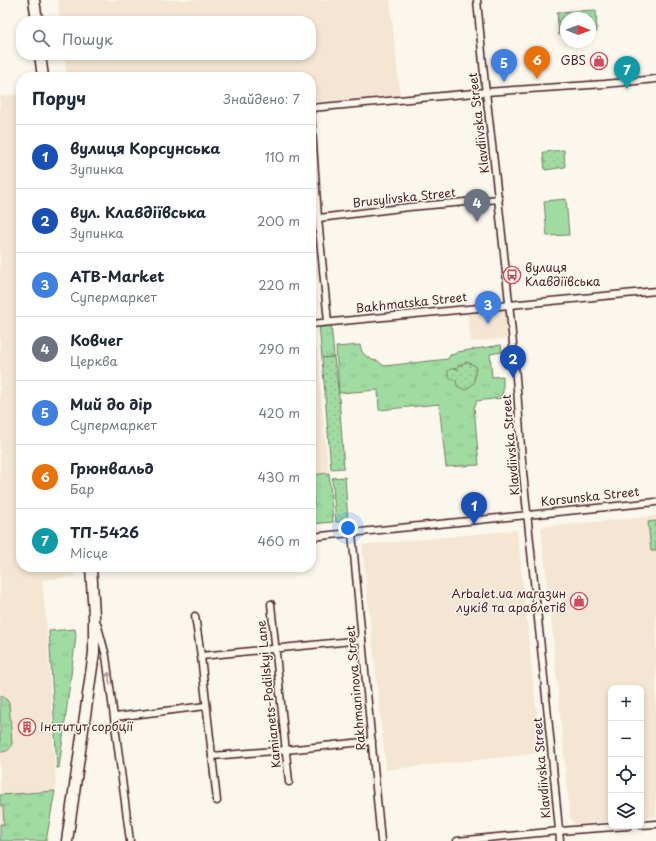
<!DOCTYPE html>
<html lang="uk">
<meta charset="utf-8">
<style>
body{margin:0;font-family:"Playpen Sans",sans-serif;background:#f2f2f3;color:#1f2937}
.controls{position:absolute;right:12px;bottom:12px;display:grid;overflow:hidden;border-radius:8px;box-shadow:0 2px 6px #0003}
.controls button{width:36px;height:36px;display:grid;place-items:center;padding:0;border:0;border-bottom:1px solid #e0e1e3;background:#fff;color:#1f2937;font:20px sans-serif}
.compass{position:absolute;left:560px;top:12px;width:36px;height:36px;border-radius:50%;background:#fff;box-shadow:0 2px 6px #0003;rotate:91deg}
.you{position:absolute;left:348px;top:528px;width:14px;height:14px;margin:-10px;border:3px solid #fff;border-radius:50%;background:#1a73e8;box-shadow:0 0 0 6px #1a73e833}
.badge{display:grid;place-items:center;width:26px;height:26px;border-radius:50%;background:#d1495b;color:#fff;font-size:13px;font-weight:700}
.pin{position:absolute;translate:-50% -33px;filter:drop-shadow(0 1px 2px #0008)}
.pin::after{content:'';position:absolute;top:21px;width:14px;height:12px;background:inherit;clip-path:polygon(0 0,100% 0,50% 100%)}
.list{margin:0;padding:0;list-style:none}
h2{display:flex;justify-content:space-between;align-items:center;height:52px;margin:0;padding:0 16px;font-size:17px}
h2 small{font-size:13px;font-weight:400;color:#747a83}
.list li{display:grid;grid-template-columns:26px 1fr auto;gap:12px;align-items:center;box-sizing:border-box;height:64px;padding:0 16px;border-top:1px solid #e0e1e3}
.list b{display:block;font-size:15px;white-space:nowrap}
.list p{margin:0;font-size:13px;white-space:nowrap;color:#747a83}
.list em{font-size:13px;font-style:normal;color:#747a83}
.icon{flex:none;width:22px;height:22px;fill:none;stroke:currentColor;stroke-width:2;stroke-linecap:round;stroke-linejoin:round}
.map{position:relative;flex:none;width:656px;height:841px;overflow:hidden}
.search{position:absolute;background:#fff;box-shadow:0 2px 6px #0003;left:16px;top:16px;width:300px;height:44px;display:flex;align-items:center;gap:10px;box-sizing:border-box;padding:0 14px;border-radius:16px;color:#747a83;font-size:15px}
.panel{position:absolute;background:#fff;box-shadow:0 2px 6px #0003;left:16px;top:72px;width:300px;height:500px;border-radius:16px}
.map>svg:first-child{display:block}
.built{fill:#f4e6d2}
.grass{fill:url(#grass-tufts);stroke:#757e66}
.park{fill:url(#park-dots);stroke:#757e66}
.garden{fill:#a0dca2;stroke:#757e66}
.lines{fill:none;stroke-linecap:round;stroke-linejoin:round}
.street-casing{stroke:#4a1f2b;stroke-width:9}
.primary-casing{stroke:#4a1f2b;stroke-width:13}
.street{stroke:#fbf7ec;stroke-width:6}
.primary{stroke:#fbf7ec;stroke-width:10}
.oneway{stroke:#ab9695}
.labels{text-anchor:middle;stroke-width:3;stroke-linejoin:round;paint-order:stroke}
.poi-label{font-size:12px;fill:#4a1f2b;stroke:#fbf7ec;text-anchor:end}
.street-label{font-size:12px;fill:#4a1f2b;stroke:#fbf7ec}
</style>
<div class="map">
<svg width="656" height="841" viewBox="0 0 656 841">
<defs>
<pattern id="grass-tufts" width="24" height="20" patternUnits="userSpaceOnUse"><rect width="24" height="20" fill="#a0dca2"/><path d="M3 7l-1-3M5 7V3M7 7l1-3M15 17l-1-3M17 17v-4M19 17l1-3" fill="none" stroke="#8bbc8c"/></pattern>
<pattern id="park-dots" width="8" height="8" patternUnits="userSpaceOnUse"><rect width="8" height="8" fill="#a0dca2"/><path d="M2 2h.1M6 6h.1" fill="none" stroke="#8bbc8c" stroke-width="1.8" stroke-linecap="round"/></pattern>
</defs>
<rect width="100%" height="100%" fill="#fbf7ec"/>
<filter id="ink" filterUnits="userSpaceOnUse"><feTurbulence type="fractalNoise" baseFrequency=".025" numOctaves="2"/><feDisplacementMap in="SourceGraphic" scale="8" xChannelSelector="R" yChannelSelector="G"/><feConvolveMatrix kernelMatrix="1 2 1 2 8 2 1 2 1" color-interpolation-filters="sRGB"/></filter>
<g filter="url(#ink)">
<g class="built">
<polygon points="58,0 390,0 400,95 311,103 311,77 67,77 64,55 311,55 311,21 60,21"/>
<polygon points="21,94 21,567 74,567 74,577 42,580 47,630 56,786 47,841 0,841 0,96"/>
<polygon points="504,308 507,309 509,338 471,342 467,311"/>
<polygon points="317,349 333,523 311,524 311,350"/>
<polygon points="656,516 656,816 641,818 641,688 611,688 611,821 575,825 570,818 551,618 541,527"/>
<polygon points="517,530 541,753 386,770 362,545"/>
</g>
<g class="grass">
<polygon points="331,323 334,357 322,358 319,324"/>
<polygon points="360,345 362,352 366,356 372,360 378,361 384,366 448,359 450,355 455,354 457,352 501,345 502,352 490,354 492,377 503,376 503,392 501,398 476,401 476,405 474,406 479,465 446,467 439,404 379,410 378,390 339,393 336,347"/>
<polygon points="329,473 333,522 311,524 311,507 314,507 312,475"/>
<polygon points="75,629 76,636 59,768 57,768 49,631"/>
<path d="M0,696H2L7,700L9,703L12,743C11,750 6,752 0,752Z"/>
<polygon points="55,791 46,841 0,841 0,824 4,824 3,806 0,806 0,795"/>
</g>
<g class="park">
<polygon points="596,10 597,32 590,33 590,18 566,18 566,34 559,35 557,12"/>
<polygon points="564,150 565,167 545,170 543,152"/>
<polygon points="334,357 339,396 344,468 331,469 322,358"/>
<path d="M467,362L476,366L474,383L465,390L457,386L456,380L450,378L448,374V371C451,368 453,368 458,369V366Z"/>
<polygon points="345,477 348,522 336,522 332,478"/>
<polygon points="656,521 656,551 651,551 648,522"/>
</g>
<polygon class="garden" points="566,199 569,235 547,236 544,201"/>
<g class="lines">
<defs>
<g id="street">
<path d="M477,0L485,85L486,92C497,187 508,282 516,378C519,409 520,441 523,472C535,595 549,718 560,841"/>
<polyline points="311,108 486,92 605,84 656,79"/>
<polyline points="311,114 318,218 328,322"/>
<polyline points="311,219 409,207 499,199"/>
<polyline points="311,324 656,291"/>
<polyline points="352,533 381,841"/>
<polyline points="311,537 656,502"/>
<polyline points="271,604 289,782"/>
<polyline points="195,616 201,656 217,801"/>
<polyline points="97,623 106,656 130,841"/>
<polyline points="201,656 362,640"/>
<polyline points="115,717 206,706"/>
<polyline points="212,756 286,750 372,741"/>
<polyline points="641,825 656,824"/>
<polyline points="457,841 559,831 628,826"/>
</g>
<g id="primary">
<polyline points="34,0 37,21"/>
<polyline points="40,55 43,77"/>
<polyline points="67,841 94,653 94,615 91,567"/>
</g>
</defs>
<use href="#street" class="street-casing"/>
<use href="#primary" class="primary-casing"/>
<use href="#street" class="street"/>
<use href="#primary" class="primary"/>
</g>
<defs><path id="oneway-shaft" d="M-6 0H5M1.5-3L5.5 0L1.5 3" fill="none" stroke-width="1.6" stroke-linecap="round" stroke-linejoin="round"/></defs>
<use class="oneway" href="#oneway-shaft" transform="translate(109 678) rotate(-98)"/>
</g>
<defs>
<symbol id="shop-ring" viewBox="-11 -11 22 22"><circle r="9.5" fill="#fbf7ec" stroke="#d1495b" stroke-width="1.5"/><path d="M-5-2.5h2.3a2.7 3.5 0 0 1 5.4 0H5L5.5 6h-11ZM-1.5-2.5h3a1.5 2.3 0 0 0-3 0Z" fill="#d1495b"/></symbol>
<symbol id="bus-ring" viewBox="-11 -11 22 22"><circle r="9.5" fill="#fbf7ec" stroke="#d1495b" stroke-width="1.5"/><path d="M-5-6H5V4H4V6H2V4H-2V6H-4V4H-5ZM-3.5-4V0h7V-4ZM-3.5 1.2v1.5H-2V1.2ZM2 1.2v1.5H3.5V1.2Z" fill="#d1495b"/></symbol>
<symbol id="building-ring" viewBox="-11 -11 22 22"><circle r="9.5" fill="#fbf7ec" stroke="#d1495b" stroke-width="1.5"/><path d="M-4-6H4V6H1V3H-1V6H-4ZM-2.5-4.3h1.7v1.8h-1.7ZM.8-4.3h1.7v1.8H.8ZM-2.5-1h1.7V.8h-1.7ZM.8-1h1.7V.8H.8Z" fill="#d1495b"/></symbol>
</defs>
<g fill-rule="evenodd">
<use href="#shop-ring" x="589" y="51" width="20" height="20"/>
<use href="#bus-ring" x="502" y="265" width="20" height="20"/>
<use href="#shop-ring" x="569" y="591" width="20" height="20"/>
<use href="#building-ring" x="17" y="717" width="20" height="20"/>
</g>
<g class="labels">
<g class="poi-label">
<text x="586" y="65">GBS</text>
<text x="525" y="272" text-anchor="start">вулиця<tspan x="525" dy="14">Клавдіївська</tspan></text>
<text x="566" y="598">Arbalet.ua магазин<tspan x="566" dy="14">луків та араблетів</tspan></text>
<text x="40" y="731" text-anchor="start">Інститут сорбції</text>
</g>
<g class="street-label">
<text transform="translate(479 123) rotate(-97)" y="4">Klavdiivska Street</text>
<text transform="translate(404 198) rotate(-6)" y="4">Brusylivska Street</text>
<text transform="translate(411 303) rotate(-6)" y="4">Bakhmatska Street</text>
<text transform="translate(511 445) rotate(-95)" y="4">Klavdiivska Street</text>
<text transform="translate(590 497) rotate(-6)" y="4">Korsunska Street</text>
<text transform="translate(356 688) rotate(-95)" y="4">Rakhmaninova Street</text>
<text transform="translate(269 694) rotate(-96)" y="4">Kamianets-Podilskyi Lane</text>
<text transform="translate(542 768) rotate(-95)" y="4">Klavdiivska Street</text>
</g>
</g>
</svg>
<div class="controls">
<button>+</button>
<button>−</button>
<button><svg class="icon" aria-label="locate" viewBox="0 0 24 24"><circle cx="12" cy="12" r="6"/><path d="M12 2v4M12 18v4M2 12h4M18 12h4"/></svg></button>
<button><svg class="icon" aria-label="layers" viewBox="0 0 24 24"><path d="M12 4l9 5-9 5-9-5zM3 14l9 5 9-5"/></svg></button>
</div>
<svg class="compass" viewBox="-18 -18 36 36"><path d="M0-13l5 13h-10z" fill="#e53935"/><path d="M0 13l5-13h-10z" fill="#747a83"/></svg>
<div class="you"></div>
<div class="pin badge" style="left:474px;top:525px;background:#1a4fb4">1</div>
<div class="pin badge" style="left:513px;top:378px;background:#1a4fb4">2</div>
<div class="pin badge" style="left:488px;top:324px;background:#3f7fe0">3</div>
<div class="pin badge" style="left:477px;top:222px;background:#6b7280">4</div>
<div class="pin badge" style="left:504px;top:82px;background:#3f7fe0">5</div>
<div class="pin badge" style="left:537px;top:79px;background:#e8710a">6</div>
<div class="pin badge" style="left:627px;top:89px;background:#0f9aa8">7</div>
<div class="search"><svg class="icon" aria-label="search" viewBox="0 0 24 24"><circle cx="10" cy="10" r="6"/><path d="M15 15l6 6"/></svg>Пошук</div>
<section class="panel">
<h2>Поруч<small>Знайдено: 7</small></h2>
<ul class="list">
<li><span class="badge" style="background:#1a4fb4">1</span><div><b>вулиця Корсунська</b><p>Зупинка</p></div><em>110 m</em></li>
<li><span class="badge" style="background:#1a4fb4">2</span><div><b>вул. Клавдіївська</b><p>Зупинка</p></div><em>200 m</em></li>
<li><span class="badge" style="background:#3f7fe0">3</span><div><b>ATB-Market</b><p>Супермаркет</p></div><em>220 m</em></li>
<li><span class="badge" style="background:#6b7280">4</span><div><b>Ковчег</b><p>Церква</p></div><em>290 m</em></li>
<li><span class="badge" style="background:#3f7fe0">5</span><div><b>Мий до дір</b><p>Супермаркет</p></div><em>420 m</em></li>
<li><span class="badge" style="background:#e8710a">6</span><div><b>Грюнвальд</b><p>Бар</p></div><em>430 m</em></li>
<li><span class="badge" style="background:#0f9aa8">7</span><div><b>ТП-5426</b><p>Місце</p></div><em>460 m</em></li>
</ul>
</section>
</div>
